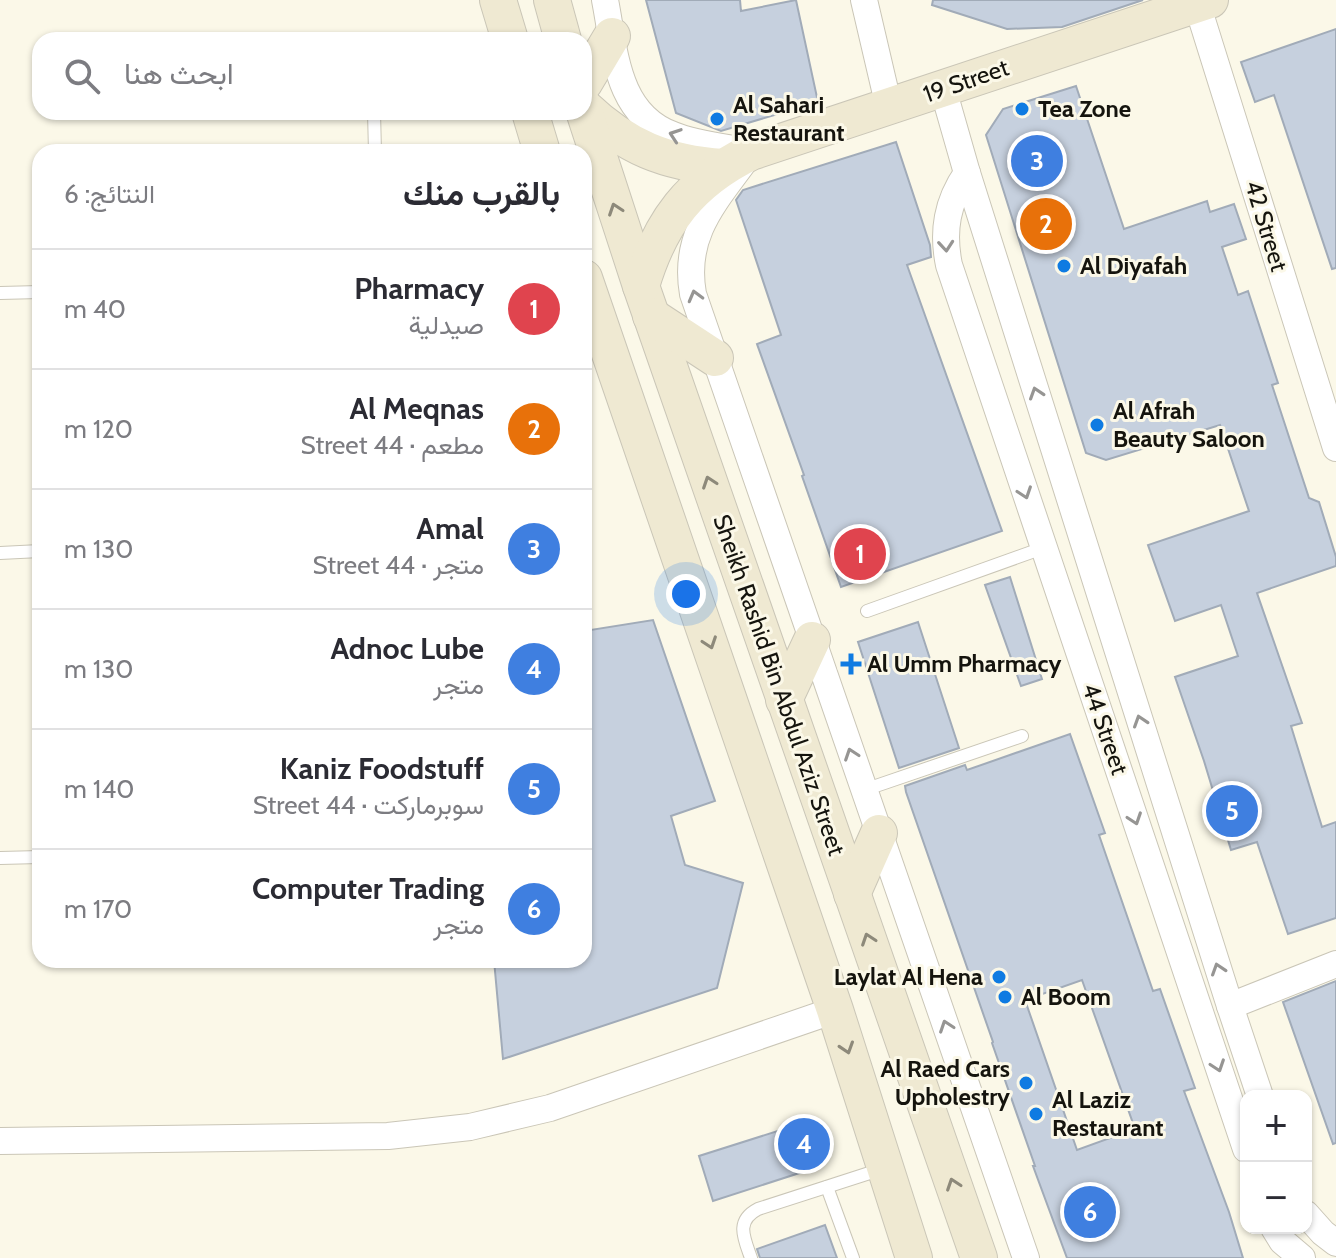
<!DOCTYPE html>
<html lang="ar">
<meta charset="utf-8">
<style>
body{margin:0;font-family:Cabin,Vazirmatn,sans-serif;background:#f2f2f3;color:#2b2b33;direction:rtl}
.controls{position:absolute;right:24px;bottom:24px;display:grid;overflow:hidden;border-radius:16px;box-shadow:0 2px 6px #0004}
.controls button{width:72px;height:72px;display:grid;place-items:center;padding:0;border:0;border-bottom:2px solid #e1e1e2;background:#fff;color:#2b2b33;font:40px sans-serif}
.you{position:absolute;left:686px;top:594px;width:28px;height:28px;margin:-20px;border:6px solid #fff;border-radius:50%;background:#1a73e8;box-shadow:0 0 0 12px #1a73e833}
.badge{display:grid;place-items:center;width:52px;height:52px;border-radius:50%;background:#2563eb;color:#fff;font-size:26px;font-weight:700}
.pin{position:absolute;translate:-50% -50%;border:4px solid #fff;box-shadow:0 2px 8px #0006}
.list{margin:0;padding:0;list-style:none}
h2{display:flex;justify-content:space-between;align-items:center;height:104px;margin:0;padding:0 32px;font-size:34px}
h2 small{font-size:26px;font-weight:400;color:#7c7c81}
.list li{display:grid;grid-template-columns:52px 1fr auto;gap:24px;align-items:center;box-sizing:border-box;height:120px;padding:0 32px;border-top:2px solid #e1e1e2}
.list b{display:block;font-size:30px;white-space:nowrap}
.list p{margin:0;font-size:26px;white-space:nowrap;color:#7c7c81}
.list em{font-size:26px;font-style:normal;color:#7c7c81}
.icon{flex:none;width:44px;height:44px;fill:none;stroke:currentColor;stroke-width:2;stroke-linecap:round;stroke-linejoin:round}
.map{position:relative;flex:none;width:1336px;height:1258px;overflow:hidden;direction:ltr}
.search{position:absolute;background:#fff;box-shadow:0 2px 6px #0004;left:32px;top:32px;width:560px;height:88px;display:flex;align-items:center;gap:20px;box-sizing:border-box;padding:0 28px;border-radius:24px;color:#7c7c81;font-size:30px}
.panel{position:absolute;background:#fff;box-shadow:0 2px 6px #0004;left:32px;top:144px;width:560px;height:824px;border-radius:24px;direction:rtl}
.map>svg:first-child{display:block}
.building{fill:#c6d0de;stroke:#a1abb8;stroke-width:2;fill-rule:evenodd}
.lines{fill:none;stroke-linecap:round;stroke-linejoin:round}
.lane-casing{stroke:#cac6b7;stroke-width:14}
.street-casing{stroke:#cac6b7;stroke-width:28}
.secondary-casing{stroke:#cac6b7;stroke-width:38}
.lane{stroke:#fff;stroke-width:12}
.street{stroke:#fff;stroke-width:26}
.secondary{stroke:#efe9d2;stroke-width:36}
.oneway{stroke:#969593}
.oneway2{stroke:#8d897a}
.poi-dot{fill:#0f7be2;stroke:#fbf8e8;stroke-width:3}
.labels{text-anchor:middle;stroke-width:6;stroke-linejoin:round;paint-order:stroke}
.street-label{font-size:24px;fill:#15140e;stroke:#fbf8e8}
.poi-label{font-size:24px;font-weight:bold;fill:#15140e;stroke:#fbf8e8;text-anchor:start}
</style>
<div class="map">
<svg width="1336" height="1258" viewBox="0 0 1336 1258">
<rect width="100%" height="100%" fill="#fbf8e8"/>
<g class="building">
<polygon points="646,0 740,0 741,11 796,0 818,102 721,131 676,113"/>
<polygon points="933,0 1143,0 1062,27 1007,29 932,5"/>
<polygon points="1336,29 1336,268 1332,269 1274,95 1255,102 1241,62"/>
<polygon points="1076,86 1124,229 1207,201 1210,212 1234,204 1246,239 1222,247 1238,295 1248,291 1278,383 1272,385 1309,498 1319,502 1336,557 1336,566 1257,593 1302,723 1291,726 1322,827 1336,822 1336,918 1288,934 1257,842 1231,850 1204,761 1175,677 1238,656 1221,605 1175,621 1148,545 1249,511 1220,425 1106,460 1086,453 986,135 1003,109"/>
<polygon points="896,142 930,245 931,257 907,265 1002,531 841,587 802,476 804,475 757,344 781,335 736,200 743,190"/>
<polygon points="1010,577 1042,679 1021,686 985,585"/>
<polygon points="653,620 715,801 671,816 685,865 743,883 717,988 503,1059 494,960 584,960 584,631"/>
<polygon points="918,622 959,748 899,768 858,642"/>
<path d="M1070,734L1105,833L1099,835L1153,991L1160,989L1195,1088L1184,1091L1229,1212L1243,1258H1067L1033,1166H1035L992,1043L993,1042L906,792L905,786L965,765L967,770ZM1082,980L1135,1129L1077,1150L1025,1000Z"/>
<polygon points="1336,981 1336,1143 1333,1144 1283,1002"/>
<polygon points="806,1122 821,1166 713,1201 699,1156"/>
<polygon points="825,1225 837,1258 760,1258 757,1249"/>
</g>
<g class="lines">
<defs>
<g id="lane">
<polyline points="374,112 375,152"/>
<polyline points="0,293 40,292"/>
<polyline points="0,553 40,551"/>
<polyline points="867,611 1043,548"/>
<polyline points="864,790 1022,736"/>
<polyline points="0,858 40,857"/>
<polyline points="827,1187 853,1258"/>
<path d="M751,1258C744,1238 735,1221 758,1209L882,1169"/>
</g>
<g id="street">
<path d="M605,0C615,51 616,114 673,135C697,145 726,147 751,152C718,199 682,232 693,294L1026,1258"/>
<polyline points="864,0 889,107"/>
<polyline points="1197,4 1336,448"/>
<polyline points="943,89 967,173 1230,1006 1260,1096"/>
<path d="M967,173C947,202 942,231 949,265L1246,1149"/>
<polyline points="1230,1006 1336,964"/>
<polyline points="0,1141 388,1136 470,1127 550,1108 835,1010"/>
<polyline points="1306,1214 1323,1233 1336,1243"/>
<polyline points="1274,1228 1282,1241 1302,1258"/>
</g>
<g id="secondary">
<polyline points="498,0 510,40"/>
<polyline points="552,0 563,40"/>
<polyline points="584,83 612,36"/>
<path d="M584,107C626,147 666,163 723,167"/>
<polyline points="584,111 641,286 979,1258"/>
<polyline points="530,112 542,152"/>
<polyline points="584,278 835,1010 914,1258"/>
<path d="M641,286C660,222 690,182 751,152L1210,0"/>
<polyline points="651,316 715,358"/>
<polyline points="784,700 812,640"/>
<polyline points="852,894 879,833"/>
</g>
</defs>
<use href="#lane" class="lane-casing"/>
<use href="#street" class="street-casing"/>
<use href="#secondary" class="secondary-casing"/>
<use href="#lane" class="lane"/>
<use href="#street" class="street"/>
<use href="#secondary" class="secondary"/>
</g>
<defs><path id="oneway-chevron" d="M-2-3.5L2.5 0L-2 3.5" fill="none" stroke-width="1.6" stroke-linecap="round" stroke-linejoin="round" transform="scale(2)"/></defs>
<g class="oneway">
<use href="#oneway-chevron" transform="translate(675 135) rotate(-161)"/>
<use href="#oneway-chevron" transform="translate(946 246) rotate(85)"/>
<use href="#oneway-chevron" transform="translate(695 296) rotate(-105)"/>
<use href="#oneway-chevron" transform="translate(1036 393) rotate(-108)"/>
<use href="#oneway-chevron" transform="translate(1025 493) rotate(71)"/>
<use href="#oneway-chevron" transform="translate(1140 721) rotate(-108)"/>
<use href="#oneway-chevron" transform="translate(851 754) rotate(-109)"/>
<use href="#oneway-chevron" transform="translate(1135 819) rotate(71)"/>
<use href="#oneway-chevron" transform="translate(1218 969) rotate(-108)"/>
<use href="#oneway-chevron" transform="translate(946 1026) rotate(-109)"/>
<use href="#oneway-chevron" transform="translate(1218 1066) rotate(71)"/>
</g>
<g class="oneway2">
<use href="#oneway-chevron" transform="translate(615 209) rotate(-109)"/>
<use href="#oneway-chevron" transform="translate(709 482) rotate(-109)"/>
<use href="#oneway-chevron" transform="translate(710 643) rotate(71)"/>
<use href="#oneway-chevron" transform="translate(868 939) rotate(-109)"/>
<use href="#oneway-chevron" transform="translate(847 1048) rotate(72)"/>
<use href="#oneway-chevron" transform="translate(953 1184) rotate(-109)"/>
</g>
<g class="poi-dot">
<circle cx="1022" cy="109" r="8"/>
<circle cx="717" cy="119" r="8"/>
<circle cx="1064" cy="266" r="8"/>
<circle cx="1097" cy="425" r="8"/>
<path d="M847 652h8v8h8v8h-8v8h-8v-8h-8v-8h8z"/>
<circle cx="999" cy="977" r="8"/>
<circle cx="1005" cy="997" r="8"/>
<circle cx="1026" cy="1083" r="8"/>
<circle cx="1036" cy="1114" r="8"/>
</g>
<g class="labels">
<g class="street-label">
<text transform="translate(966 81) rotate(-19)" y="8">19 Street</text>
<text transform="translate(1266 226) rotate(73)" y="8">42 Street</text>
<text transform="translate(779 685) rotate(71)" y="8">Sheikh Rashid Bin Abdul Aziz Street</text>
<text transform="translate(1105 729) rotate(71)" y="8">44 Street</text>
</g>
<g class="poi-label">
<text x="733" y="113">Al Sahari<tspan x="733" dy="28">Restaurant</tspan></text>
<text x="1038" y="117">Tea Zone</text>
<text x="1080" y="274">Al Diyafah</text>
<text x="1113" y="419">Al Afrah<tspan x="1113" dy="28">Beauty Saloon</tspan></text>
<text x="867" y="672">Al Umm Pharmacy</text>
<text x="983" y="985" text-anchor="end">Laylat Al Hena</text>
<text x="1021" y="1005">Al Boom</text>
<text x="1010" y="1077" text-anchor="end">Al Raed Cars<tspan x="1010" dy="28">Upholestry</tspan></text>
<text x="1052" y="1108">Al Laziz<tspan x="1052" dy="28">Restaurant</tspan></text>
</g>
</g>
</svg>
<div class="controls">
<button>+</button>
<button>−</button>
</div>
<div class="you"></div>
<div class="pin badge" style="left:860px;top:554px;background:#e0444e">1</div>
<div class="pin badge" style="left:1046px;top:224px;background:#e8710a">2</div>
<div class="pin badge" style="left:1037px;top:161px;background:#3f7fe0">3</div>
<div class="pin badge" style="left:804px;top:1144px;background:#3f7fe0">4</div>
<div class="pin badge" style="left:1232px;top:811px;background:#3f7fe0">5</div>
<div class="pin badge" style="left:1090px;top:1212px;background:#3f7fe0">6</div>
<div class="search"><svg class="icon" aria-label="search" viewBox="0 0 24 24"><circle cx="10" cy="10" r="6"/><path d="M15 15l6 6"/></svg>ابحث هنا</div>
<section class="panel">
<h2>بالقرب منك<small>النتائج: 6</small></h2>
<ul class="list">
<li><span class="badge" style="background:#e0444e">1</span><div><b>Pharmacy</b><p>صيدلية</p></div><em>40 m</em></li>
<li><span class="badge" style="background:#e8710a">2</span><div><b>Al Meqnas</b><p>مطعم · 44 Street</p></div><em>120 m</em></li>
<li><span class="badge" style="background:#3f7fe0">3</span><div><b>Amal</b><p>متجر · 44 Street</p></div><em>130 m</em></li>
<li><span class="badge" style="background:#3f7fe0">4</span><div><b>Adnoc Lube</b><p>متجر</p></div><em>130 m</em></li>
<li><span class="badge" style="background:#3f7fe0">5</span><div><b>Kaniz Foodstuff</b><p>سوبرماركت · 44 Street</p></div><em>140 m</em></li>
<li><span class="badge" style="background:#3f7fe0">6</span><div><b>Computer Trading</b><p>متجر</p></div><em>170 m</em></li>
</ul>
</section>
</div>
